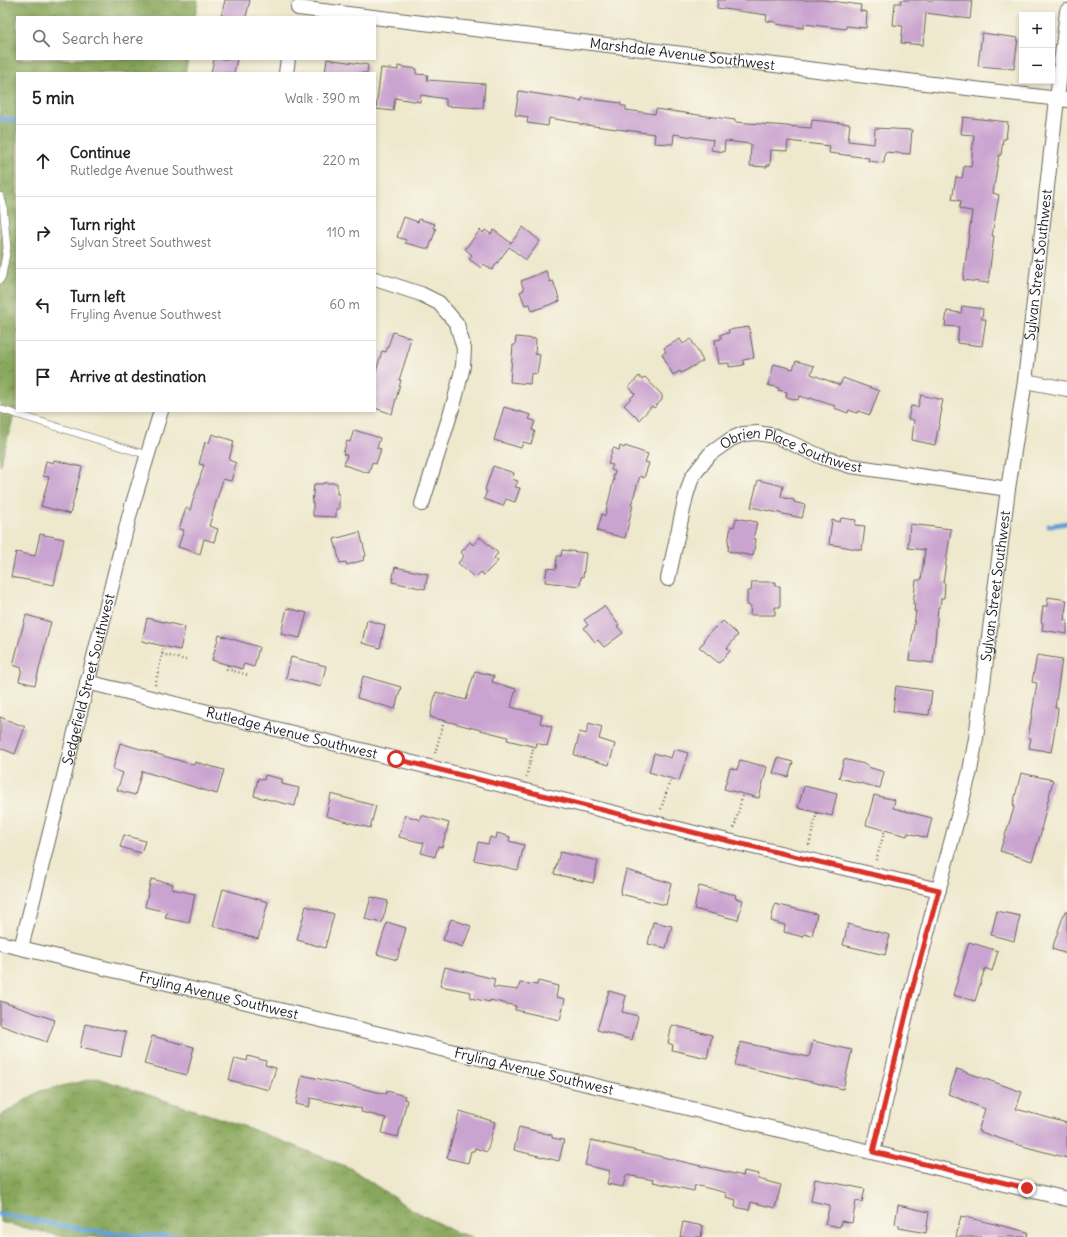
<!DOCTYPE html>
<meta charset="utf-8">
<style>
body{margin:0;font-family:Delius,sans-serif;background:#f2f2f2;color:#222}
.controls{position:absolute;right:12px;top:12px;display:grid;overflow:hidden;border-radius:0px;box-shadow:0 2px 6px #0003}
.controls button{width:36px;height:36px;display:grid;place-items:center;padding:0;border:0;border-bottom:1px solid #e0e0e0;background:#fff;color:#222;font:20px sans-serif}
.stop{position:absolute;width:12px;height:12px;margin:-9px;border:3px solid #d93025;border-radius:50%;background:#fff}
.stop.end{background:#d93025;border-color:#fff;box-shadow:0 1px 4px #0008}
.list{margin:0;padding:0;list-style:none}
h2{display:flex;justify-content:space-between;align-items:center;height:52px;margin:0;padding:0 16px;font-size:17px}
h2 small{font-size:13px;font-weight:400;color:#767676}
.list li{display:grid;grid-template-columns:26px 1fr auto;gap:12px;align-items:center;box-sizing:border-box;height:72px;padding:0 16px;border-top:1px solid #e0e0e0}
.list b{display:block;font-size:15px;white-space:nowrap}
.list p{margin:0;font-size:13px;white-space:nowrap;color:#767676}
.list em{font-size:13px;font-style:normal;color:#767676}
.icon{flex:none;width:22px;height:22px;fill:none;stroke:currentColor;stroke-width:2;stroke-linecap:round;stroke-linejoin:round}
.map{position:relative;flex:none;width:1067px;height:1237px;overflow:hidden}
.search{position:absolute;background:#fff;box-shadow:0 2px 6px #0003;left:16px;top:16px;width:360px;height:44px;display:flex;align-items:center;gap:10px;box-sizing:border-box;padding:0 14px;border-radius:0px;color:#767676;font-size:15px}
.panel{position:absolute;background:#fff;box-shadow:0 2px 6px #0003;left:16px;top:72px;width:360px;height:340px;border-radius:0px}
.map>svg:first-child{display:block}
.forest{fill:url(#forest-crowns);stroke:#52623c}
.lines{fill:none;stroke-linecap:round;stroke-linejoin:round}
.stream{stroke:#63a0d4;stroke-width:5}
.building{fill:#caa4d0}
.lane-casing{stroke:#66635a;stroke-width:8}
.street-casing{stroke:#66635a;stroke-width:16}
.path{stroke:#66635a;stroke-width:2.5;stroke-dasharray:1 3;stroke-linecap:butt}
.lane{stroke:#fff;stroke-width:7}
.street{stroke:#fff;stroke-width:14}
.route{stroke:#d93025;stroke-width:5}
.labels{text-anchor:middle;stroke-width:3;stroke-linejoin:round;paint-order:stroke}
.street-label{font-size:14px;fill:#1c1c1c;stroke:#fbf7ec}
</style>
<div class="map">
<svg width="1067" height="1237" viewBox="0 0 1067 1237">
<defs>
<pattern id="forest-crowns" width="20" height="18" patternUnits="userSpaceOnUse"><rect width="20" height="18" fill="#88a75b"/><path d="M2 6a3 3 0 1 1 6 0M12 15a3 3 0 1 1 6 0" fill="none" stroke="#6e874a"/></pattern>
</defs>
<rect width="100%" height="100%" fill="#fbf7ec"/>
<filter id="ink" filterUnits="userSpaceOnUse"><feTurbulence type="fractalNoise" baseFrequency=".025" numOctaves="2"/><feDisplacementMap in="SourceGraphic" scale="8" xChannelSelector="R" yChannelSelector="G"/><feConvolveMatrix kernelMatrix="1 2 1 2 8 2 1 2 1" color-interpolation-filters="sRGB"/></filter>
<filter id="wash" filterUnits="userSpaceOnUse"><feTurbulence type="fractalNoise" baseFrequency=".012" numOctaves="4" result="noise"/><feDisplacementMap in="SourceGraphic" scale="16" xChannelSelector="R" yChannelSelector="G"/><feGaussianBlur stdDeviation="0.9" result="paint"/><feColorMatrix in="noise" values="0 0 0 0 0 0 0 0 0 0 0 0 0 0 0 0 0 1.4 0 .05"/><feComposite in="paint" operator="in"/></filter>
<g filter="url(#wash)">
<rect width="100%" height="100%" fill="#eee8cd"/>
<g class="forest">
<polygon points="0,0 198,0 195,17 17,17 17,59 188,59 185,73 17,73 17,404 0,466"/>
<polygon points="97,1078 249,1128 350,1168 409,1208 455,1232 473,1237 64,1237 0,1222 0,1116 40,1091"/>
</g>
<g class="lines">
<g class="stream">
<polyline points="0,118 17,121"/>
<polyline points="1049,526 1067,523"/>
<polyline points="0,1214 85,1230 139,1236 201,1237"/>
</g>
</g>
<g id="blocks">
<g class="building">
<polygon points="225,0 250,0 246,17 221,17"/>
<polygon points="718,0 823,0 861,5 860,11 867,12 866,28 846,26 846,29 804,24 804,28 776,24 776,22 766,21 767,15 717,8"/>
<polygon points="901,0 972,0 970,19 926,13 923,45 901,43 903,26 893,25 895,3 901,3"/>
<polygon points="982,33 1018,38 1014,69 978,66"/>
<polygon points="214,59 237,59 234,73 211,73"/>
<polygon points="327,59 368,65 367,73 325,73"/>
<polygon points="398,66 417,69 416,74 428,75 427,80 485,84 483,108 446,106 446,99 421,95 420,102 395,98 393,111 376,109 381,68 398,70"/>
<polygon points="519,91 582,101 582,98 621,103 621,106 626,106 626,110 655,114 656,109 735,120 735,122 811,128 812,120 850,124 848,141 874,144 875,128 912,130 910,154 885,152 884,163 868,161 869,158 829,153 830,146 788,141 787,151 771,150 770,165 767,165 767,167 750,166 751,144 725,141 724,152 711,150 713,140 674,134 673,144 654,143 655,134 579,124 579,123 549,118 548,126 527,123 528,117 515,115"/>
<polygon points="963,117 1008,122 1006,139 1003,139 1001,155 999,155 993,193 999,195 992,236 994,236 988,283 963,280 972,211 959,209 961,201 952,199 956,177 962,178 964,166 971,167 974,135 961,134"/>
<polygon points="404,217 418,222 419,219 435,224 433,228 436,229 429,249 405,243 406,240 397,237"/>
<polygon points="523,227 540,241 526,260 509,247 492,270 484,264 481,268 469,259 472,255 465,249 480,230 483,233 485,230 491,234 494,230 511,243"/>
<polygon points="546,271 550,282 553,281 560,301 532,311 530,304 525,305 520,292 524,290 521,281"/>
<polygon points="962,306 983,309 982,319 986,319 982,346 957,343 959,327 945,326 947,311 961,313"/>
<polygon points="749,327 754,358 743,360 744,365 729,367 729,363 719,364 715,340 721,339 721,334 729,333 728,330"/>
<polygon points="393,332 411,338 408,348 409,349 399,380 401,380 392,414 375,408 375,375 382,351 386,352"/>
<polygon points="516,337 536,339 535,354 540,355 537,374 531,373 530,384 510,382 513,345 515,345"/>
<polygon points="680,339 683,344 691,339 703,361 681,373 680,371 673,375 662,354 666,352 664,348"/>
<polygon points="796,361 814,366 811,374 816,376 840,385 843,378 879,391 870,415 858,411 857,413 849,410 848,413 834,408 835,406 810,398 810,399 799,396 798,400 786,397 787,392 778,390 779,388 768,385 774,364 793,369"/>
<polygon points="639,376 642,380 645,377 662,395 662,400 654,408 652,406 639,420 624,405 635,394 629,387"/>
<polygon points="921,395 943,400 941,409 942,409 935,445 912,440 914,420 908,419 911,406 918,407"/>
<polygon points="504,407 531,415 529,419 535,421 532,430 535,431 531,444 523,442 521,448 494,440"/>
<polygon points="354,430 380,438 377,448 381,449 376,464 372,462 369,473 344,465 347,455 343,454 347,441 350,442"/>
<polygon points="212,434 234,441 229,460 236,463 231,481 223,479 209,526 218,529 214,542 204,539 200,554 178,547 184,530 179,529 186,508 190,510 204,465 199,464 205,442 209,443"/>
<polygon points="620,446 624,448 625,446 648,454 645,462 649,463 644,478 640,476 631,505 633,505 625,538 597,531 602,514 605,516 614,478 613,478 615,471 611,470 613,465 608,464 613,448 619,450"/>
<polygon points="54,460 82,467 70,514 41,506 49,477 43,476 46,461 53,463"/>
<polygon points="493,466 514,473 512,479 518,481 515,487 520,488 515,502 506,499 503,506 484,499 487,491 485,490"/>
<polygon points="758,480 783,486 781,497 794,500 794,502 805,505 802,518 751,507"/>
<polygon points="323,483 337,483 337,494 339,494 339,509 336,509 336,517 313,516 313,503 312,503 314,484 323,484"/>
<polygon points="736,518 757,522 753,539 756,539 753,556 728,551 729,543 728,543 731,526 734,527"/>
<polygon points="841,518 856,520 855,525 865,526 862,550 829,544 832,520 840,522"/>
<polygon points="910,524 951,529 943,583 945,583 944,598 941,598 940,607 938,607 933,663 909,660 916,611 914,611 915,604 913,604 916,580 921,580 925,550 908,548"/>
<polygon points="360,532 366,556 363,557 364,560 347,565 346,562 340,563 334,539"/>
<polygon points="40,534 64,539 54,585 11,577 16,552 35,556"/>
<polygon points="480,537 498,553 494,558 498,561 484,575 481,572 475,578 458,563 464,556 461,552 470,542 473,545"/>
<polygon points="562,550 586,553 583,577 581,577 580,586 545,582 547,568 556,569 557,556 561,556"/>
<polygon points="395,567 428,574 425,589 392,582"/>
<polygon points="752,582 776,582 775,586 780,586 780,607 775,607 775,615 750,615 751,606 747,605 747,591 751,591"/>
<polygon points="1048,597 1067,600 1064,620 1067,620 1067,634 1042,630 1043,623 1041,622 1043,606 1047,606"/>
<polygon points="604,606 619,625 617,626 623,633 604,647 598,640 595,642 584,628 588,625 584,620"/>
<polygon points="287,608 307,613 300,638 281,634"/>
<polygon points="26,615 51,622 35,685 19,681 22,668 13,665"/>
<polygon points="147,618 185,627 180,650 142,641"/>
<polygon points="367,620 385,625 380,648 362,643"/>
<polygon points="723,621 738,635 727,648 730,651 719,663 699,647 705,641 704,639 715,627 716,628"/>
<polygon points="219,635 259,647 254,667 244,664 242,669 212,660"/>
<polygon points="1037,655 1062,659 1055,708 1058,708 1057,717 1051,752 1029,748 1031,738 1028,738 1037,683 1032,682"/>
<polygon points="291,657 326,666 321,687 286,678"/>
<polygon points="475,671 494,676 492,682 516,689 511,707 542,715 540,723 552,727 547,746 537,743 536,747 507,740 508,737 430,717 436,692 466,700"/>
<polygon points="363,676 401,687 395,709 357,698"/>
<polygon points="896,686 932,691 929,715 893,711"/>
<polygon points="0,717 25,727 15,754 0,748"/>
<polygon points="589,723 602,727 599,739 615,744 609,765 574,755 580,732 586,734"/>
<polygon points="120,743 194,765 195,762 224,770 217,794 142,771 135,795 117,790 123,773 113,769"/>
<polygon points="674,749 688,753 679,781 649,772 654,753 671,758"/>
<polygon points="778,758 793,762 788,777 773,773"/>
<polygon points="844,759 868,765 868,767 884,772 880,788 839,778"/>
<polygon points="740,760 767,767 759,798 724,789 730,768 737,770"/>
<polygon points="1021,773 1053,780 1041,830 1042,830 1032,861 1000,851 1015,805 1013,805"/>
<polygon points="265,775 282,779 282,784 299,788 295,806 254,796 258,778 264,780"/>
<polygon points="804,786 837,794 832,816 798,808"/>
<polygon points="331,794 376,806 370,828 326,816"/>
<polygon points="874,795 895,800 893,808 932,818 927,838 908,833 907,836 866,825"/>
<polygon points="405,815 420,820 421,815 449,823 442,847 438,846 435,857 421,853 424,843 399,837"/>
<polygon points="497,833 510,837 509,841 524,845 518,870 474,860 478,842 488,844 490,837 496,839"/>
<polygon points="124,835 145,841 141,853 120,847"/>
<polygon points="560,852 598,861 593,883 554,874"/>
<polygon points="626,870 671,883 666,905 620,894"/>
<polygon points="151,879 173,884 172,889 195,894 189,923 165,918 167,912 145,907"/>
<polygon points="699,886 736,895 735,898 743,900 738,920 694,909"/>
<polygon points="223,889 268,902 258,939 213,926"/>
<polygon points="371,897 388,901 382,923 365,919"/>
<polygon points="775,904 817,914 812,936 804,934 803,937 784,932 785,925 771,921"/>
<polygon points="306,906 334,914 325,948 297,940"/>
<polygon points="997,911 1020,916 1014,941 991,935"/>
<polygon points="1065,911 1067,911 1067,954 1052,949"/>
<polygon points="451,919 471,926 463,947 443,940"/>
<polygon points="387,922 406,928 397,960 377,954"/>
<polygon points="653,922 672,926 666,948 648,944"/>
<polygon points="848,924 890,935 885,955 843,945"/>
<polygon points="969,942 998,951 992,971 985,968 975,1001 953,995"/>
<polygon points="445,967 495,979 493,987 518,990 520,983 537,985 538,981 558,986 556,997 565,999 560,1020 515,1010 516,1006 490,1000 490,1002 470,998 471,992 440,986"/>
<polygon points="609,991 626,996 622,1012 638,1016 632,1040 597,1030"/>
<polygon points="0,1001 55,1020 47,1042 0,1025"/>
<polygon points="85,1024 126,1032 121,1057 80,1048"/>
<polygon points="672,1025 712,1035 707,1058 672,1050 673,1045 668,1043"/>
<polygon points="152,1036 194,1047 187,1075 144,1064"/>
<polygon points="813,1041 852,1050 843,1089 735,1065 740,1042 809,1057"/>
<polygon points="248,1056 266,1061 265,1065 276,1068 269,1090 229,1080 235,1058 247,1061"/>
<polygon points="957,1069 1022,1092 1016,1109 1067,1123 1067,1158 1019,1145 978,1131 985,1109 948,1094"/>
<polygon points="302,1075 386,1094 387,1091 405,1096 404,1099 407,1100 398,1137 382,1133 386,1118 361,1112 362,1109 311,1098 309,1107 296,1104"/>
<polygon points="460,1111 495,1122 487,1152 475,1148 474,1151 471,1151 468,1163 447,1158"/>
<polygon points="519,1127 552,1135 552,1138 564,1140 559,1161 514,1150"/>
<polygon points="591,1140 743,1176 744,1171 759,1174 758,1179 781,1185 775,1208 751,1202 749,1210 735,1207 736,1200 726,1197 727,1193 695,1185 694,1191 653,1182 654,1180 626,1175 623,1187 607,1184 610,1171 585,1165"/>
<polygon points="815,1179 865,1189 862,1202 856,1201 852,1223 841,1221 840,1227 825,1224 830,1205 811,1201"/>
<polygon points="898,1205 929,1212 926,1233 899,1228 899,1225 895,1224"/>
<polygon points="961,1216 1028,1232 1027,1237 956,1237"/>
<polygon points="683,1222 703,1226 701,1237 680,1237"/>
</g>
</g>
</g>
<g filter="url(#ink)">
<use href="#blocks" fill-opacity="0" stroke="#66635a" stroke-width="1"/>
<g class="lines">
<defs>
<g id="lane">
<polyline points="0,196 3,204 7,248 2,276 0,280"/>
<polyline points="0,409 147,455"/>
</g>
<g id="street">
<path id="s1" d="M298,8L1067,100"/>
<polyline points="286,73 288,59"/>
<polyline points="375,279 421,294 439,303 457,324 464,349 463,366 455,399 422,504"/>
<polyline points="1025,381 1067,389"/>
<path id="s2" d="M668,579L686,496L692,477L710,454L731,439L743,434L757,433L775,436L822,457L851,466L1008,489"/>
<path id="s3" d="M87,682L711,837L939,890"/>
<path id="s4" d="M0,943L1067,1199"/>
<path id="s5" d="M21,948L130,513L161,411"/>
<path id="s6" d="M873,1152L912,990L970,771L976,738L1008,489L1025,381L1067,11"/>
</g>
</defs>
<use href="#lane" class="lane-casing"/>
<use href="#street" class="street-casing"/>
<g class="path">
<polyline points="162,654 186,660"/>
<polyline points="228,665 227,669 248,675"/>
<polyline points="155,685 164,646"/>
<polyline points="435,753 444,721"/>
<polyline points="526,777 534,746"/>
<polyline points="661,809 670,781"/>
<polyline points="734,828 743,794"/>
<polyline points="809,845 817,812"/>
<polyline points="876,860 885,830"/>
</g>
<use href="#lane" class="lane"/>
<use href="#street" class="street"/>
</g>
</g>
<g class="lines" filter="url(#ink)">
<polyline class="route" points="396,759 712,837 939,890 912,990 873,1152 1027,1188"/>
</g>
<g class="labels">
<g class="street-label">
<text dy="5" stroke="none"><textPath href="#s1" startOffset="387">Marshdale Avenue Southwest</textPath></text>
<text dy="5" stroke="none"><textPath href="#s6" startOffset="904">Sylvan Street Southwest</textPath></text>
<text dy="5" stroke="none"><textPath href="#s2" startOffset="223">Obrien Place Southwest</textPath></text>
<text dy="5" stroke="none"><textPath href="#s6" startOffset="580">Sylvan Street Southwest</textPath></text>
<text dy="5" stroke="none"><textPath href="#s5" startOffset="277">Sedgefield Street Southwest</textPath></text>
<text dy="5" stroke="none"><textPath href="#s3" startOffset="211">Rutledge Avenue Southwest</textPath></text>
<text dy="5" stroke="none"><textPath href="#s4" startOffset="225">Fryling Avenue Southwest</textPath></text>
<text dy="5" stroke="none"><textPath href="#s4" startOffset="549">Fryling Avenue Southwest</textPath></text>
</g>
</g>
</svg>
<div class="controls">
<button>+</button>
<button>−</button>
</div>
<div class="stop" style="left:396px;top:759px"></div>
<div class="stop end" style="left:1027px;top:1188px"></div>
<div class="search"><svg class="icon" aria-label="search" viewBox="0 0 24 24"><circle cx="10" cy="10" r="6"/><path d="M15 15l6 6"/></svg>Search here</div>
<section class="panel">
<h2>5 min<small>Walk · 390 m</small></h2>
<ul class="list">
<li><svg class="icon" aria-label="ahead" viewBox="0 0 24 24"><path d="M12 20V5M6 11l6-6 6 6"/></svg><div><b>Continue</b><p>Rutledge Avenue Southwest</p></div><em>220 m</em></li>
<li><svg class="icon" aria-label="right" viewBox="0 0 24 24"><path d="M7 20v-9h11M14 6l5 5-5 5"/></svg><div><b>Turn right</b><p>Sylvan Street Southwest</p></div><em>110 m</em></li>
<li><svg class="icon" aria-label="left" viewBox="0 0 24 24"><path d="M17 20v-9H6M10 6l-5 5 5 5"/></svg><div><b>Turn left</b><p>Fryling Avenue Southwest</p></div><em>60 m</em></li>
<li><svg class="icon" aria-label="arrive" viewBox="0 0 24 24"><path d="M6 21V4h12l-3 4 3 4H6"/></svg><div><b>Arrive at destination</b></div></li>
</ul>
</section>
</div>
